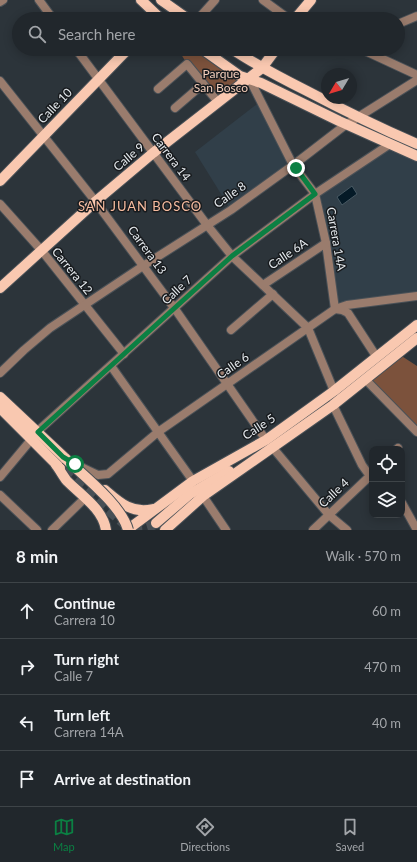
<!DOCTYPE html>
<meta charset="utf-8">
<style>
body{margin:0;font-family:Lato,sans-serif;background:#2d3338;color:#f1f3f6}
.controls{position:absolute;right:12px;bottom:12px;display:grid;overflow:hidden;border-radius:8px;box-shadow:0 2px 10px #0003}
.controls button{width:36px;height:36px;display:grid;place-items:center;padding:0;border:0;border-bottom:1px solid #3e4448;background:#21272c;color:#f1f3f6;font:20px sans-serif}
.compass{position:absolute;left:321px;top:68px;width:36px;height:36px;border-radius:50%;background:#21272c;box-shadow:0 2px 10px #0003;rotate:232deg}
.stop{position:absolute;width:12px;height:12px;margin:-9px;border:3px solid #0b8043;border-radius:50%;background:#fff}
.stop.end{background:#0b8043;border-color:#fff;box-shadow:0 1px 4px #0008}
.list{margin:0;padding:0;list-style:none}
h2{display:flex;justify-content:space-between;align-items:center;height:52px;margin:0;padding:0 16px;font-size:17px}
h2 small{font-size:13px;font-weight:400;color:#a2a5a9}
.list li{display:grid;grid-template-columns:26px 1fr auto;gap:12px;align-items:center;box-sizing:border-box;height:56px;padding:0 16px;border-top:1px solid #3e4448}
.list b{display:block;font-size:15px;white-space:nowrap}
.list p{margin:0;font-size:13px;white-space:nowrap;color:#a2a5a9}
.list em{font-size:13px;font-style:normal;color:#a2a5a9}
.icon{flex:none;width:22px;height:22px;fill:none;stroke:currentColor;stroke-width:2;stroke-linecap:round;stroke-linejoin:round}
.map{position:relative;flex:none;width:417px;height:530px;overflow:hidden}
.search{position:absolute;background:#21272c;box-shadow:0 2px 10px #0003;left:12px;right:12px;top:12px;height:44px;display:flex;align-items:center;gap:10px;box-sizing:border-box;padding:0 14px;border-radius:22px;color:#a2a5a9;font-size:15px}
.sheet{height:276px;background:#21272c}
nav{display:flex;justify-content:space-around;align-items:center;box-sizing:border-box;height:56px;border-top:1px solid #3e4448;background:#21272c;font-size:11px;color:#a2a5a9}
nav a{display:grid;justify-items:center;gap:2px}
nav .on{color:#0b8043}
.map>svg:first-child{display:block}
.built{fill:#313f49}
.green{fill:#7c523c}
.water{fill:#051a27;stroke:#485963}
.lines{fill:none;stroke-linecap:round;stroke-linejoin:round}
.major-tunnel{stroke:#484f55;stroke-width:10;stroke-dasharray:10 5;stroke-linecap:butt}
.minor-casing{stroke:#4a5157;stroke-width:10}
.major-casing{stroke:#4a5157;stroke-width:12}
.minor{stroke:#9a7c6d;stroke-width:8}
.major{stroke:#f9c8b0;stroke-width:10}
.major-bridge-casing{stroke:#4a5157;stroke-width:12;stroke-linecap:butt}
.major-bridge{stroke:#f9c8b0;stroke-width:10}
.route{stroke:#0b8043;stroke-width:5}
.labels{text-anchor:middle;stroke-width:3;stroke-linejoin:round;paint-order:stroke}
.park-label{font-size:12px;fill:#f4cebb;stroke:#181b1e}
.street-label{font-size:12px;fill:#e6ebef;stroke:#181b1e}
.neighbourhood-label{font-size:13px;letter-spacing:1px;fill:#f8bc9f;stroke:#181b1e}
</style>
<div class="map">
<svg width="417" height="530" viewBox="0 0 417 530">
<rect width="100%" height="100%" fill="#2c343a"/>
<g class="built">
<polygon points="261,101 293,165 231,210 195,152"/>
<polygon points="387,147 417,156 417,296 335,309 315,194"/>
</g>
<g class="green">
<polygon points="178,49 202,49 249,78 218,102 187,64"/>
<polygon points="397,353 417,366 417,432 368,382"/>
</g>
<polygon class="water" points="352,186 357,194 342,205 337,197"/>
<g class="lines">
<path class="major-tunnel" d="M63,471L127,526C137,530 147,530 156,523"/>
<defs>
<g id="minor">
<polyline points="39,0 53,19"/>
<polyline points="263,0 289,19"/>
<polyline points="0,2 3,0"/>
<polyline points="198,19 215,0"/>
<polyline points="398,24 417,16"/>
<polyline points="76,49 207,225 232,256 308,328 334,391"/>
<polyline points="361,49 417,75"/>
<polyline points="249,78 293,165 315,194 326,243 335,309"/>
<polyline points="0,81 92,197 175,309 266,440"/>
<polyline points="158,89 187,64 218,102"/>
<polyline points="175,108 203,84"/>
<polyline points="0,204 42,251 124,354"/>
<polyline points="263,285 326,243"/>
<polyline points="335,309 342,310 348,313 376,356"/>
<polyline points="231,330 273,294"/>
<polyline points="111,366 193,481"/>
<polyline points="0,373 24,350 50,328 143,266 231,210 296,163 344,126 417,80"/>
<polyline points="365,379 417,432"/>
<polyline points="333,405 362,465 367,472 372,475"/>
<polyline points="273,448 329,515 347,530"/>
<polyline points="397,449 398,448"/>
<polyline points="75,464 98,475 108,474 158,432 335,309 347,305 417,296"/>
<polyline points="0,477 40,429 232,256 315,194 390,144"/>
<polyline points="0,495 37,530"/>
<polyline points="203,496 226,530"/>
<polyline points="402,503 417,530"/>
<polyline points="52,530 85,498"/>
<polyline points="313,530 372,474"/>
</g>
<g id="major">
<polyline points="141,0 161,19"/>
<polyline points="161,0 188,19"/>
<polyline points="295,19 311,0"/>
<polyline points="202,49 240,76 261,83 339,121 417,156"/>
<path d="M232,49C256,65 281,78 307,91C343,110 380,128 417,144"/>
<polyline points="0,181 128,49"/>
<polyline points="0,288 96,201 153,153 262,68 276,49"/>
<polyline points="0,397 66,459"/>
<polyline points="0,408 60,468"/>
<path d="M56,465C60,470 63,476 67,481C81,495 103,509 106,530"/>
<path d="M105,490C120,503 132,514 153,509"/>
<polyline points="156,523 190,494 229,471"/>
<polyline points="127,530 193,481 266,440 334,391 417,325"/>
<polyline points="165,530 203,496 333,405 417,338"/>
</g>
</defs>
<use href="#minor" class="minor-casing"/>
<use href="#major" class="major-casing"/>
<use href="#minor" class="minor"/>
<use href="#major" class="major"/>
<defs>
<path id="major-bridge" d="M66,459C84,476 122,506 128,530"/>
</defs>
<use href="#major-bridge" class="major-bridge-casing"/>
<use href="#major-bridge" class="major-bridge"/>
</g>
<g class="lines">
<polyline class="route" points="75,464 63,457 38,432 232,256 315,194 296,168"/>
</g>
<g class="labels">
<g class="park-label">
<text x="221" y="78">Parque<tspan x="221" dy="14">San Bosco</tspan></text>
</g>
<g class="street-label">
<text transform="translate(55 106) rotate(-46)" y="4">Calle 10</text>
<text transform="translate(129 157) rotate(-40)" y="4">Calle 9</text>
<text transform="translate(171 157) rotate(53)" y="4">Carrera 14</text>
<text transform="translate(230 195) rotate(-35)" y="4">Calle 8</text>
<text transform="translate(336 239) rotate(80)" y="4">Carrera 14A</text>
<text transform="translate(147 250) rotate(54)" y="4">Carrera 13</text>
<text transform="translate(288 254) rotate(-34)" y="4">Calle 6A</text>
<text transform="translate(72 271) rotate(51)" y="4">Carrera 12</text>
<text transform="translate(177 290) rotate(-43)" y="4">Calle 7</text>
<text transform="translate(233 366) rotate(-35)" y="4">Calle 6</text>
<text transform="translate(259 427) rotate(-33)" y="4">Calle 5</text>
<text transform="translate(334 493) rotate(-43)" y="4">Calle 4</text>
</g>
<g class="neighbourhood-label">
<text x="140" y="211">SAN JUAN BOSCO</text>
</g>
</g>
</svg>
<div class="controls">
<button><svg class="icon" aria-label="locate" viewBox="0 0 24 24"><circle cx="12" cy="12" r="6"/><path d="M12 2v4M12 18v4M2 12h4M18 12h4"/></svg></button>
<button><svg class="icon" aria-label="layers" viewBox="0 0 24 24"><path d="M12 4l9 5-9 5-9-5zM3 14l9 5 9-5"/></svg></button>
</div>
<svg class="compass" viewBox="-18 -18 36 36"><path d="M0-13l5 13h-10z" fill="#e53935"/><path d="M0 13l5-13h-10z" fill="#a2a5a9"/></svg>
<div class="stop" style="left:75px;top:464px"></div>
<div class="stop end" style="left:296px;top:168px"></div>
<div class="search"><svg class="icon" aria-label="search" viewBox="0 0 24 24"><circle cx="10" cy="10" r="6"/><path d="M15 15l6 6"/></svg>Search here</div>
</div>
<section class="sheet">
<h2>8 min<small>Walk · 570 m</small></h2>
<ul class="list">
<li><svg class="icon" aria-label="ahead" viewBox="0 0 24 24"><path d="M12 20V5M6 11l6-6 6 6"/></svg><div><b>Continue</b><p>Carrera 10</p></div><em>60 m</em></li>
<li><svg class="icon" aria-label="right" viewBox="0 0 24 24"><path d="M7 20v-9h11M14 6l5 5-5 5"/></svg><div><b>Turn right</b><p>Calle 7</p></div><em>470 m</em></li>
<li><svg class="icon" aria-label="left" viewBox="0 0 24 24"><path d="M17 20v-9H6M10 6l-5 5 5 5"/></svg><div><b>Turn left</b><p>Carrera 14A</p></div><em>40 m</em></li>
<li><svg class="icon" aria-label="arrive" viewBox="0 0 24 24"><path d="M6 21V4h12l-3 4 3 4H6"/></svg><div><b>Arrive at destination</b></div></li>
</ul>
</section>
<nav>
<a class="on"><svg class="icon" aria-label="map" viewBox="0 0 24 24"><path d="M3 6l6-2 6 2 6-2v14l-6 2-6-2-6 2zM9 4v14M15 6v14"/></svg>Map</a>
<a><svg class="icon" aria-label="directions" viewBox="0 0 24 24"><path d="M12 3l9 9-9 9-9-9zM9 14v-3h6M13 9l2 2-2 2"/></svg>Directions</a>
<a><svg class="icon" aria-label="saved" viewBox="0 0 24 24"><path d="M7 4h10v16l-5-4-5 4z"/></svg>Saved</a>
</nav>
